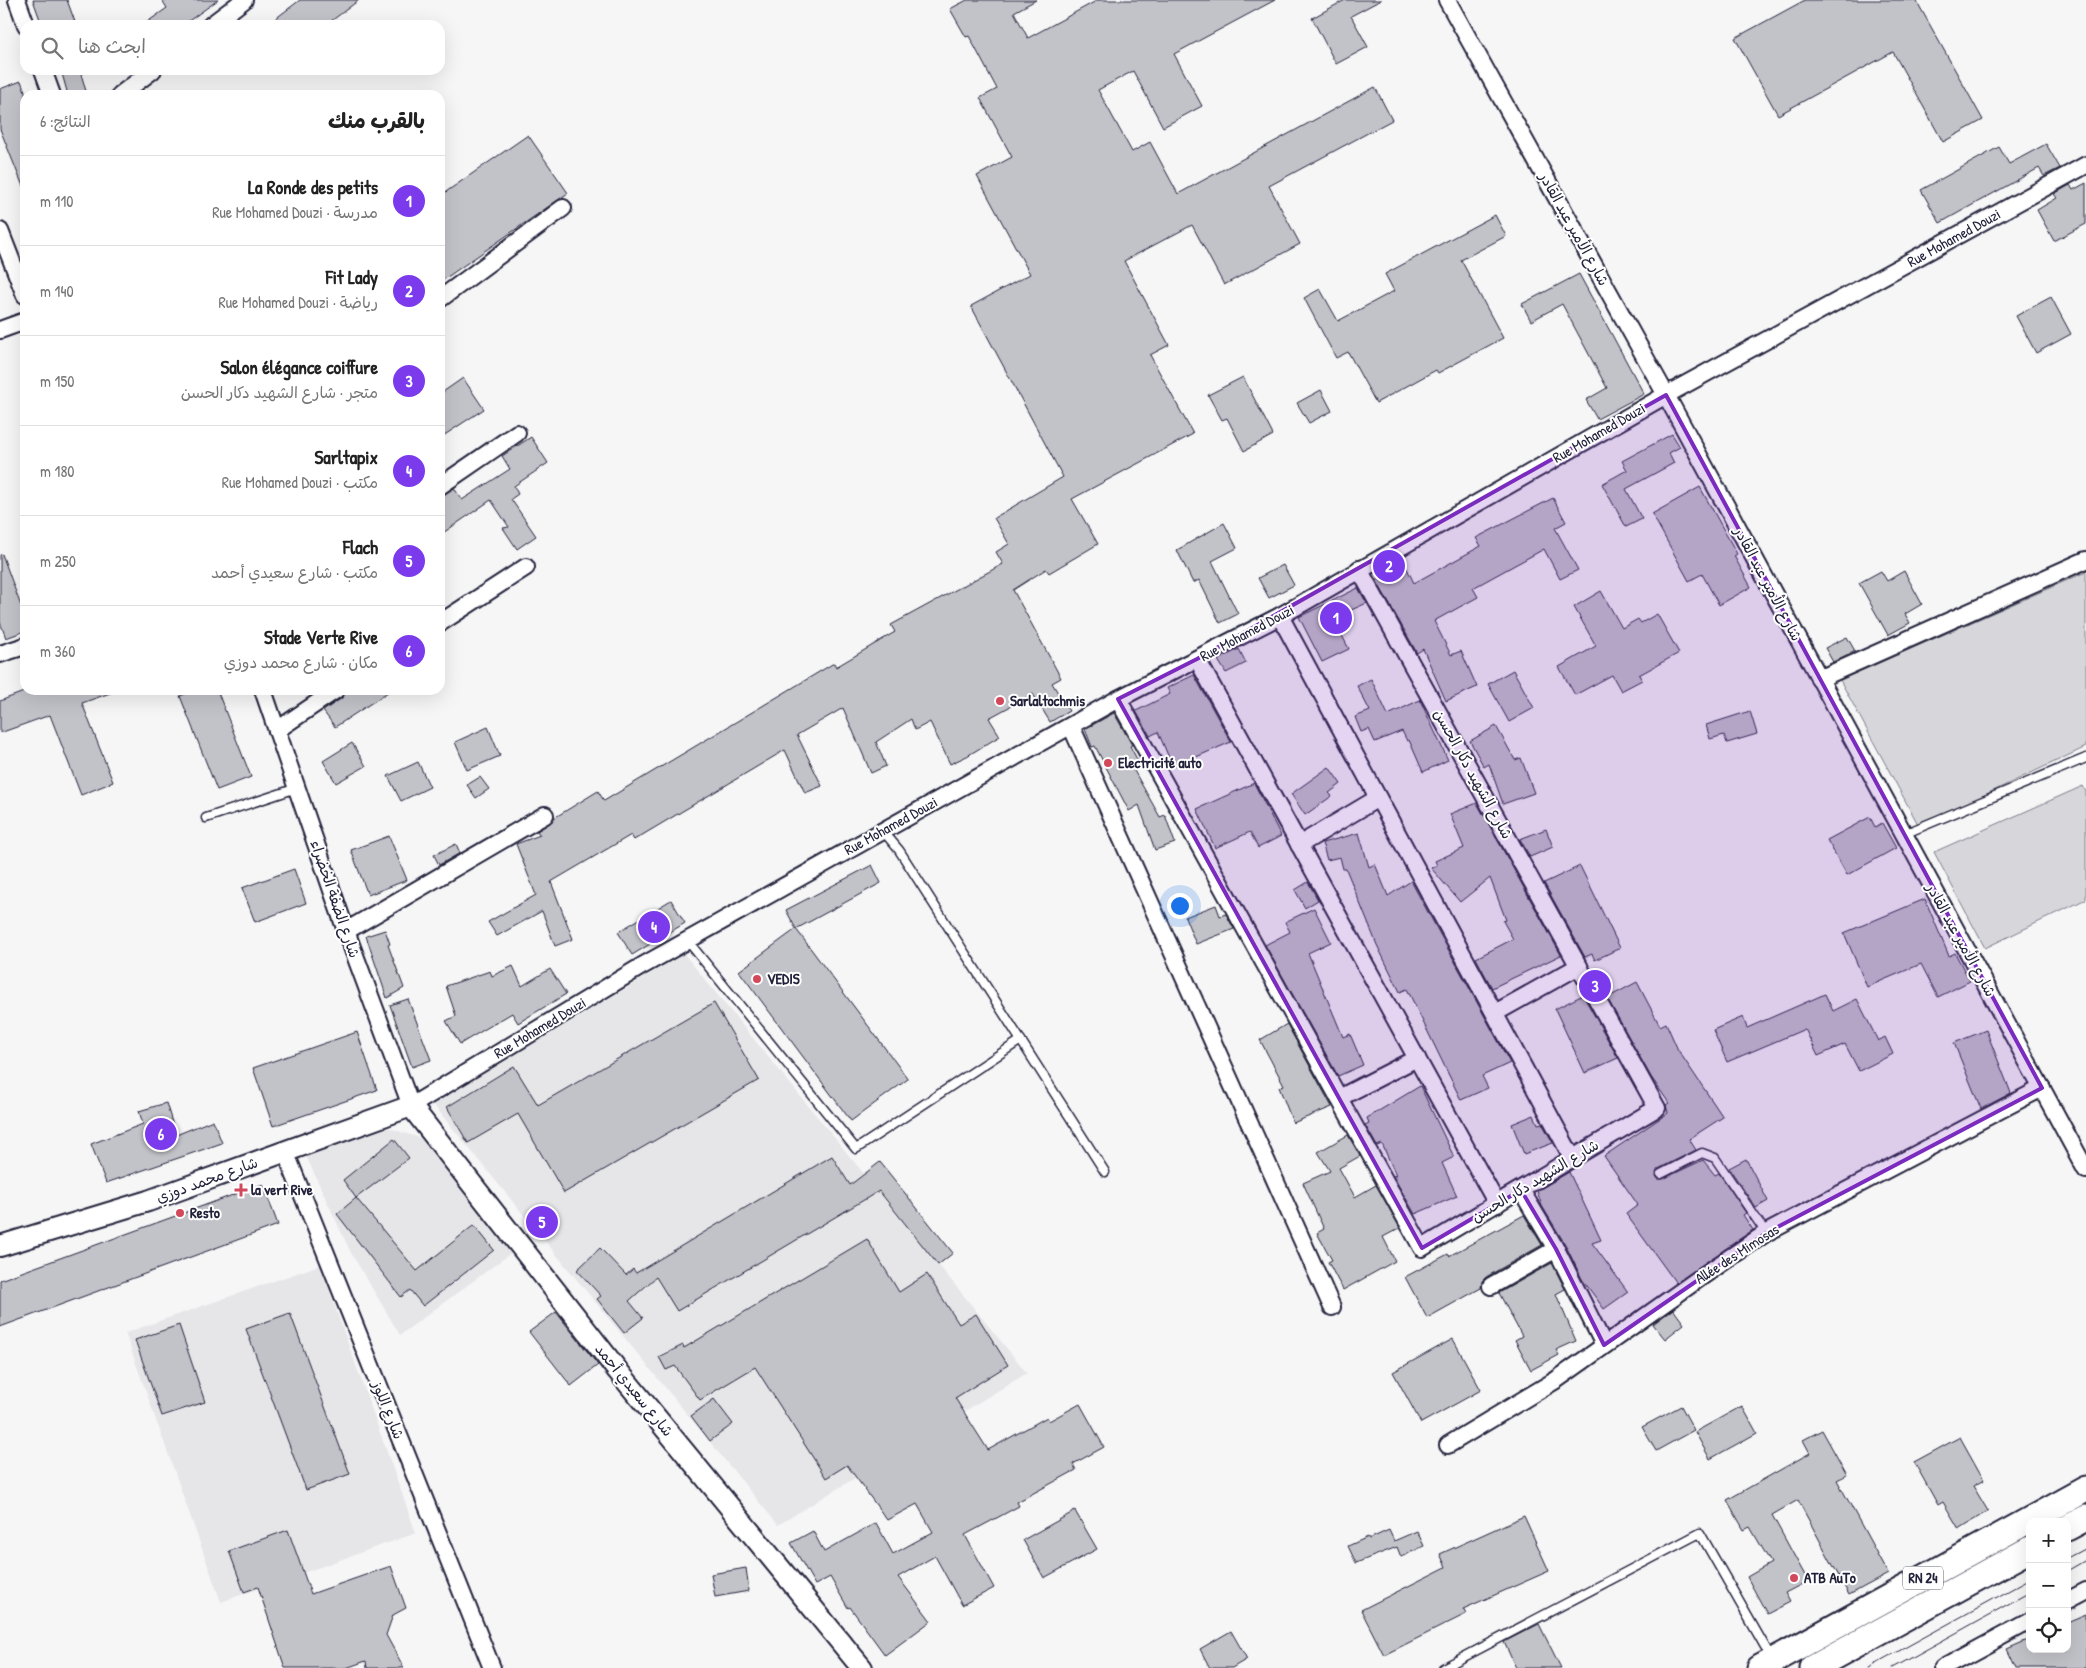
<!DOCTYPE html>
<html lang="ar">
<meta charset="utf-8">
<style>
body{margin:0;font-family:"Patrick Hand","Playpen Sans Arabic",sans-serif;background:#f2f2f2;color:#222;direction:rtl}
.controls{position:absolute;right:15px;bottom:15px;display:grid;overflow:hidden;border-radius:10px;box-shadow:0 5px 20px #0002}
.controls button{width:45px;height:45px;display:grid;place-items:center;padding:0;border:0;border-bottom:1px solid #e0e0e0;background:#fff;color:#222;font:25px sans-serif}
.you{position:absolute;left:1179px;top:905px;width:18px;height:18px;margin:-12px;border:4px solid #fff;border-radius:50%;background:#1a73e8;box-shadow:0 0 0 8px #1a73e833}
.badge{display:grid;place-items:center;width:32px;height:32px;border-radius:50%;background:#7c3aed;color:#fff;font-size:16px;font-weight:700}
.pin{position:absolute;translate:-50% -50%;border:2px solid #fff;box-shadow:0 1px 5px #0006}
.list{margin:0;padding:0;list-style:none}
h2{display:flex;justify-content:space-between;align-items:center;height:65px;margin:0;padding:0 20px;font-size:21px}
h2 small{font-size:16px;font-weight:400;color:#767676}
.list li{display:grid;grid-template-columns:32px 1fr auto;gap:15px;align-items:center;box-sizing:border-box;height:90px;padding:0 20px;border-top:1px solid #e0e0e0}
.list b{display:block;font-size:19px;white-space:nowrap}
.list p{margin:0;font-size:16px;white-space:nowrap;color:#767676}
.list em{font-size:16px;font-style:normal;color:#767676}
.icon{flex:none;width:28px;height:28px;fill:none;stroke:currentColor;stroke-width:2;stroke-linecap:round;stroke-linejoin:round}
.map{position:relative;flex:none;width:2086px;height:1668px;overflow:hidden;direction:ltr}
.search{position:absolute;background:#fff;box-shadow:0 5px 20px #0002;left:20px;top:20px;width:425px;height:55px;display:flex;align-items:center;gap:12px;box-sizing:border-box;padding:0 18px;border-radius:15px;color:#767676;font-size:19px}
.panel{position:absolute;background:#fff;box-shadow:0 5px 20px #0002;left:20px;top:90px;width:425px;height:605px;border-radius:15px;direction:rtl}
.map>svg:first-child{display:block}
.built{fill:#e6e6e9}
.green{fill:#d7d7db;stroke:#7c7c8b}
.building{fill:#c2c2c9;stroke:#22223b}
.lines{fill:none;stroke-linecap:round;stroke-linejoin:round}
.service-casing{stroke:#22223b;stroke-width:11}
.minor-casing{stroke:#22223b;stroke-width:20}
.tertiary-casing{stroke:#22223b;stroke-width:24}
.primary-casing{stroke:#22223b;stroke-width:29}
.service{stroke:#fff;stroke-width:8}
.minor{stroke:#fff;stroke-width:16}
.tertiary{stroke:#fff;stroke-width:20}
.primary{stroke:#fff;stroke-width:25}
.tram{stroke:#22223b;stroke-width:1}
.marked{fill:#7b2cbf;fill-opacity:0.2;stroke:#7b2cbf;stroke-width:4;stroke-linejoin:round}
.poi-dot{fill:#d1495b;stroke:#fff;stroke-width:2}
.labels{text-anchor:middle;stroke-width:4;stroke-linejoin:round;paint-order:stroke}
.shield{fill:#fff;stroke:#646476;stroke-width:1}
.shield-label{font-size:14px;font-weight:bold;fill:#22223b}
.street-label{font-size:15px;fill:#22223b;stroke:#fff}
.poi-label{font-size:15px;font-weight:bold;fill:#22223b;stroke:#fff;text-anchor:start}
</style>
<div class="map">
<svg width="2086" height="1668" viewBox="0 0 2086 1668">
<rect width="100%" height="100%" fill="#f6f6f7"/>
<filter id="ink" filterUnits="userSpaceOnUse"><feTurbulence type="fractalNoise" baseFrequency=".02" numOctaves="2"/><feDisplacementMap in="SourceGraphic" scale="10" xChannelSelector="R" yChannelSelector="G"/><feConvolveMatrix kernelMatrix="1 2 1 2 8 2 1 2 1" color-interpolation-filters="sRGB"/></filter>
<g filter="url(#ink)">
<g class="built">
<polygon points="684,954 1027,1373 778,1525 432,1103"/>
<polygon points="386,1127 420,1138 511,1253 400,1335 350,1251 306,1156"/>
<polygon points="320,1265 416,1533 221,1602 125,1333"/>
</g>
<g class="green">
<polygon points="2086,572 2086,747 1919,826 1840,680"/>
<polygon points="2083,786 2086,792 2086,899 1985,948 1934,852"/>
</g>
<g class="building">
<polygon points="33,0 67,0 75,22 65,25 42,25"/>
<polygon points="162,0 218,0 183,25 143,25 167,8"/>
<polygon points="300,0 359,0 326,25 267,25"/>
<polygon points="967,0 1036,0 1014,12 1028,38 1098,0 1275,0 1174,54 1202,106 1163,127 1133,71 1098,90 1132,152 1150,142 1178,194 1375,87 1392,120 1269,186 1300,244 1224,285 1192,225 1124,261 1169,345 1150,355 1193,434 1072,499 1098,544 1049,573 1046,569 1013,590 1061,678 1052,683 1069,711 1050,722 1033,694 989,718 1000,736 967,756 950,764 930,722 915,730 911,719 876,742 886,766 871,773 843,708 797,735 822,786 805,793 785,750 634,840 631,835 551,882 573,939 555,946 542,911 497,936 488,922 536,895 516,844 540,835 537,831 550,823 554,818 598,791 604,801 834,663 836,667 895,632 891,625 1003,564 996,552 1009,544 994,518 1063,477 971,306 1030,274 977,176 1012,157 980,98 997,89 969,36 966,37 950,9"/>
<polygon points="1345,0 1381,0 1351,16 1368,47 1336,64 1312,18"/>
<polygon points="1805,0 1916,0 1983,120 1943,142 1893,52 1778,115 1735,38"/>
<polygon points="61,70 80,70 87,95 68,95"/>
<polygon points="21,81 25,91 24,189 0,129 0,89"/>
<polygon points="528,135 568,193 440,282 440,196"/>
<polygon points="2046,144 2060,168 2044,176 2039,168 1940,223 1921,190 1999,147 2009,164"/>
<polygon points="2086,183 2086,224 2054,241 2037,210 2057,198 2054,194 2070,185 2073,190"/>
<polygon points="1495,215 1506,236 1461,260 1503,338 1438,373 1436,370 1376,403 1348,352 1336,358 1304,298 1320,289 1338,321 1394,291 1385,274"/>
<polygon points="1579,274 1644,394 1597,419 1586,400 1607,388 1562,304 1531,321 1522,304"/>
<polygon points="2051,297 2071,334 2036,353 2016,316"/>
<polygon points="1243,377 1273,435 1244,451 1227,418 1222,420 1208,395"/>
<polygon points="463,378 484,409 440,438 440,394"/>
<polygon points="1321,390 1332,411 1309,423 1297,403"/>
<polygon points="1672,434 1680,447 1669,453 1674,463 1626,489 1642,519 1626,527 1602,484 1627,470 1622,461"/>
<polygon points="531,437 548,463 514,486 518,494 511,499 536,536 517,549 503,528 509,527 491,500 440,535 440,496 454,488 462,500 510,469 502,456"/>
<polygon points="1700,487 1737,554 1734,556 1751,587 1719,605 1702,574 1689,581 1652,514"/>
<polygon points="1553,498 1566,522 1555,528 1578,570 1560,579 1544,549 1473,588 1478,597 1434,621 1451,655 1461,651 1477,687 1446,701 1423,649 1417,653 1376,580 1386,575 1383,569 1402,558 1414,583 1481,546 1476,538"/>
<polygon points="1224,523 1237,548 1212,561 1238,614 1220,623 1199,580 1193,583 1177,550"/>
<polygon points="2,554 21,606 25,604 25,631 6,638 0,622 0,555"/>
<polygon points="1283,565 1294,585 1269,598 1258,578"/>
<polygon points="1881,571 1887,581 1904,571 1922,604 1905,614 1910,623 1888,635 1859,583"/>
<polygon points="1358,588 1367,603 1333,618 1349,649 1322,662 1299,617"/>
<polygon points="1601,591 1622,628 1638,619 1641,623 1657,614 1679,653 1639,675 1642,680 1621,691 1612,675 1575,695 1559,667 1596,646 1574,607"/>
<polygon points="1847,637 1855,651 1833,662 1825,648"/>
<polygon points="1239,649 1246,663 1226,673 1218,660"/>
<polygon points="1513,670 1534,708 1509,722 1488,684"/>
<polygon points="1194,675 1231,742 1173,767 1158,732 1150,736 1136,711 1170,694 1167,688"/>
<polygon points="1371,679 1388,715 1420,700 1448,760 1423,772 1409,740 1407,741 1402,731 1375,742 1369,729 1361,732 1355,717 1370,711 1357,686"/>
<polygon points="29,690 112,690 113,692 82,703 113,782 81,795 50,715 0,733 0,701"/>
<polygon points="195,690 217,690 251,777 217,790 180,696"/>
<polygon points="346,690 391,690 335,727 323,711 342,698"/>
<polygon points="1750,711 1757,734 1727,743 1724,735 1710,739 1706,725"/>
<polygon points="1114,713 1132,745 1130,746 1140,765 1133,769 1160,817 1165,815 1175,843 1155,850 1139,805 1129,811 1095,746 1092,747 1085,729"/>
<polygon points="1496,726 1515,760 1521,758 1534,793 1503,804 1489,764 1484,767 1470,741"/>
<polygon points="488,727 500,756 467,770 455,742"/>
<polygon points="352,743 366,766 336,783 323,761"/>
<polygon points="418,762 430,787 401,801 388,776"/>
<polygon points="1329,767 1341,784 1329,793 1332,796 1305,815 1291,794"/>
<polygon points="480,777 489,789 476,798 467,785"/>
<polygon points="1254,783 1281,836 1258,848 1250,832 1215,848 1197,809"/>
<polygon points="1477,803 1561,955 1492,988 1476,958 1513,939 1503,921 1506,920 1490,878 1460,902 1431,868 1437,865 1435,861 1464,848 1450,814"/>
<polygon points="1870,817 1875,827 1882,823 1896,848 1847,875 1827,840"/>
<polygon points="1546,829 1553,847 1530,857 1520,839"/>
<polygon points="1359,833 1369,867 1375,864 1388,896 1411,881 1510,1063 1482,1076 1488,1088 1461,1100 1407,989 1400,992 1377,945 1346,869 1343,869 1340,857 1327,860 1322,843"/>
<polygon points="389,836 407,880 368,895 351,850"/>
<polygon points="456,844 460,853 439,865 434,855"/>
<polygon points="872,865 881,883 796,929 786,910"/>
<polygon points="1580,866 1620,948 1595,960 1592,954 1585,957 1544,883"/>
<polygon points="294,869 306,903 255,922 242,888"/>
<polygon points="1308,882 1318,900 1305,908 1295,890"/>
<polygon points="1925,899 1949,956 1955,953 1970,981 1938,997 1921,964 1867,987 1844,933"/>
<polygon points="671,900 685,923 632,955 618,932"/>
<polygon points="1216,905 1220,916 1226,914 1234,929 1196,944 1185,917"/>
<polygon points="1314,908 1331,942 1308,953 1343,1037 1350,1034 1363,1065 1338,1076 1265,945 1290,932 1285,922"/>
<polygon points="796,929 908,1079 851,1121 739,971"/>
<polygon points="385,930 390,944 388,945 404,988 387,998 366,936"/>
<polygon points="513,966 522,986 550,969 566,994 518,1023 512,1013 460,1044 446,1021 456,1016 446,986 490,971 492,976"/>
<polygon points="1637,982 1660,1026 1666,1023 1678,1050 1723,1117 1689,1139 1696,1150 1658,1169 1656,1176 1658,1179 1663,1179 1703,1160 1715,1175 1719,1173 1746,1213 1743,1215 1753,1230 1676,1283 1626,1214 1638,1205 1604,1156 1668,1113 1666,1105 1669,1103 1651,1077 1607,998"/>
<polygon points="1825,994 1833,1011 1857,999 1878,1041 1885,1037 1893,1054 1859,1071 1845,1044 1818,1056 1805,1029 1727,1062 1713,1030 1743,1017 1747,1028"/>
<polygon points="1583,995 1618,1058 1585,1073 1555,1009"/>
<polygon points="408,999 431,1060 412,1067 390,1005"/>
<polygon points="714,1003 759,1080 564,1193 518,1114 468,1143 447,1107 514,1066 538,1105"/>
<polygon points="1287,1024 1332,1107 1293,1123 1279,1087 1284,1085 1260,1040"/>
<polygon points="1986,1030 2011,1093 1981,1109 1954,1043"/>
<polygon points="357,1032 377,1090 273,1126 253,1068"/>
<polygon points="1420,1086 1454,1157 1442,1163 1457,1196 1415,1214 1393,1176 1396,1175 1382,1144 1377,1146 1365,1125 1369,1123 1367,1118"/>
<polygon points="166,1103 176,1135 213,1120 222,1143 106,1183 91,1144 143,1124 139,1111"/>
<polygon points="1534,1115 1538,1124 1542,1123 1553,1143 1524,1154 1512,1124"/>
<polygon points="1348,1135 1360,1156 1339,1168 1355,1197 1376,1185 1400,1228 1383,1237 1395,1261 1343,1290 1328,1262 1332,1260 1317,1233 1324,1229 1303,1183 1330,1171 1318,1152"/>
<polygon points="394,1139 409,1158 356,1198 343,1180"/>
<polygon points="832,1156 850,1185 880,1162 953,1253 938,1265 879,1191 677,1311 656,1277 629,1301 643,1318 624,1333 597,1299 601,1296 577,1270 600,1248 626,1275 633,1269 636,1273"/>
<polygon points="1746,1159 1768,1201 1756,1208 1729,1168"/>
<polygon points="1569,1172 1601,1240 1592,1243 1628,1292 1604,1309 1582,1279 1565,1244 1542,1206 1537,1191"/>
<polygon points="263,1184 278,1225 0,1327 0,1280"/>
<polygon points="356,1198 417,1271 474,1225 494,1250 423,1306 410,1290 401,1297 337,1214"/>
<polygon points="1524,1215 1542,1245 1486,1277 1482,1281 1481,1288 1427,1318 1405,1277 1448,1254 1449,1256"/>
<polygon points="867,1239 899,1292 927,1274 959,1324 976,1314 1008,1365 955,1398 988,1450 1047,1417 1049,1421 1080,1404 1104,1447 1073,1464 1076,1470 1017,1502 1019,1506 965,1535 994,1588 962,1605 935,1556 898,1577 931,1621 885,1655 850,1607 848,1608 830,1577 815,1585 791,1543 813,1531 824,1552 876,1523 893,1554 933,1532 917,1504 887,1520 847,1465 826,1478 755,1367 700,1400 675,1366 666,1370 659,1357 683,1345 684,1348"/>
<polygon points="1552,1263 1565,1289 1556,1294 1576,1341 1556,1350 1559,1355 1531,1370 1515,1340 1522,1336 1499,1293"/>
<polygon points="1673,1309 1684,1324 1665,1339 1653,1324"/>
<polygon points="556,1312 598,1365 571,1386 529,1332"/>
<polygon points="290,1313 350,1474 306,1490 246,1329"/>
<polygon points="179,1325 205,1402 162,1416 135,1340"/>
<polygon points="1453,1339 1481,1390 1421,1423 1393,1372"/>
<polygon points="714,1399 733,1424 710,1441 691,1416"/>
<polygon points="1681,1406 1694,1430 1656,1451 1642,1427"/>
<polygon points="1742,1406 1757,1433 1710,1459 1695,1432"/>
<polygon points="1822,1430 1847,1475 1837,1480 1888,1574 1849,1595 1798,1500 1772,1515 1808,1581 1785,1593 1790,1602 1767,1614 1747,1577 1771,1563 1750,1527 1744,1530 1727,1500 1810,1453 1803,1440"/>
<polygon points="1960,1437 1984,1480 1973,1486 1988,1511 1959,1529 1943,1502 1938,1505 1914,1462"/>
<polygon points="1075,1511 1097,1549 1044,1578 1023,1540"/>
<polygon points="1524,1516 1549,1571 1463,1609 1466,1614 1384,1655 1361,1610 1446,1567 1440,1554"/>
<polygon points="288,1530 311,1594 391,1566 406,1608 393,1615 386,1635 404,1668 367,1668 366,1661 346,1668 285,1668 258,1587 244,1592 229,1551"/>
<polygon points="1389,1530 1394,1541 1417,1531 1424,1546 1401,1557 1397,1547 1356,1563 1348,1546 1368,1537 1369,1539"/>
<polygon points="746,1568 749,1591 715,1597 711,1574"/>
<polygon points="2086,1614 2086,1668 2016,1668 2007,1649 2030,1639 2030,1649 2067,1649 2067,1622"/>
<polygon points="1539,1624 1561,1668 1516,1668 1504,1642"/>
<polygon points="1231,1631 1247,1659 1232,1668 1210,1668 1200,1649"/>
</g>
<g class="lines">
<defs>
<g id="service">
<polyline points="206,818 297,788"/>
<polyline points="883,831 899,850 1105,1172"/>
<polyline points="1904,834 2086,758"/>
<polyline points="687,940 856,1149 1021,1040"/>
<polyline points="1661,1174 1702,1153 1715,1158 1766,1233"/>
<polyline points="1443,1668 1700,1533 1772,1659"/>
</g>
<g id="minor">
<polyline points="17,0 26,25"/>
<polyline points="1447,0 1666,395 2086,1170"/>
<polyline points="211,25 244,0"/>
<polyline points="43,70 52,95"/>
<polyline points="120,95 153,70"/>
<polyline points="0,231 25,295"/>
<polyline points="440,299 563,208"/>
<polyline points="0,330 25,321"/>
<polyline points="440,486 517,433"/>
<polyline points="1280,616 1573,1159"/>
<polyline points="440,623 526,567"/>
<polyline points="0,654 25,646"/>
<polyline points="1197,659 1497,1204"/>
<polyline points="1819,679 2086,560"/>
<polyline points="263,690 346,931 411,1106 642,966 1118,699 1280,616 1666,395 2086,165"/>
<polyline points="1118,699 1422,1248 1657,1108 1359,569"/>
<polyline points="1071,726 1332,1307"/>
<polyline points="277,730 336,690"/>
<polyline points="1299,845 1378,798"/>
<polyline points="346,931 545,815"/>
<polyline points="1495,1013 1579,966"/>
<polyline points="1339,1098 1417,1058"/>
<polyline points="285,1151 492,1668"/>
<polyline points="1521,1190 1556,1249 1604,1345"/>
<polyline points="1491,1286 1556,1249"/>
<polyline points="1448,1445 1556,1380 1704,1275 1766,1233 2042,1088"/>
<polyline points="2067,1601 2086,1591"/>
<polyline points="1943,1668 2030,1621"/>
</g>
<polyline id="tertiary" points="0,1246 148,1201 411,1106 618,1371 862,1668"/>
<g id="primary">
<polyline points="2067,1528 2086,1518"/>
<polyline points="1760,1668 2086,1489"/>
<polyline points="1813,1668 2030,1549"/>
</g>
</defs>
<use href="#service" class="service-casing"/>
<use href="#minor" class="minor-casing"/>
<use href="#tertiary" class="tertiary-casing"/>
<use href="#primary" class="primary-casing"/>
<use href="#service" class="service"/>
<use href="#minor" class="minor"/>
<use href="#tertiary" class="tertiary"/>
<use href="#primary" class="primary"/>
<g class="tram">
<polyline points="2067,1558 2086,1548"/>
<polyline points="2067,1571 2086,1560"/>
<polyline points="1868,1668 2030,1579"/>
<polyline points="1893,1668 2030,1592"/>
</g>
</g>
</g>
<path class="marked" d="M1666,395L2042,1088L1766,1233L1604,1345L1556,1249L1521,1190L1422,1248L1118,699L1197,659Z"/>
<g class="poi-dot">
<circle cx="1000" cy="701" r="5"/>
<circle cx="1108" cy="763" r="5"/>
<circle cx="757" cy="979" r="5"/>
<path d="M238.5 1182.5h5v5h5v5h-5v5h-5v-5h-5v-5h5z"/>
<circle cx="180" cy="1213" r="5"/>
<circle cx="1794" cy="1578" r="5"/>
</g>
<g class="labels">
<rect class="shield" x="1903" y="1566.5" width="40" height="23" rx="4"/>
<g class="shield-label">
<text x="1923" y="1583">RN 24</text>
</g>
<g class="street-label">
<text transform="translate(1574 229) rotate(61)" y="5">شارع الأمير عبد القادر</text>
<text transform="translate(1954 238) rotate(-29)" y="5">Rue Mohamed Douzi</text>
<text transform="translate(1599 433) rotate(-30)" y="5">Rue Mohamed Douzi</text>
<text transform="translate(1768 584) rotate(62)" y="5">شارع الأمير عبد القادر</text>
<text transform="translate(1247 633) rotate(-28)" y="5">Rue Mohamed Douzi</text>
<text transform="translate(1473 774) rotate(61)" y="5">شارع الشهيد دكار الحسن</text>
<text transform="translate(891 826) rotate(-29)" y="5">Rue Mohamed Douzi</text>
<text transform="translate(335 899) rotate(71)" y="5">شارع الضفة الخضراء</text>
<text transform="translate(1961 940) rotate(61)" y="5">شارع الأمير عبد القادر</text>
<text transform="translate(540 1028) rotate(-31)" y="5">Rue Mohamed Douzi</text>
<text transform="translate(207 1180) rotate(-20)" y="5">شارع محمد دوزي</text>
<text transform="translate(1535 1181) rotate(-31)" y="5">شارع الشهيد دكار الحسن</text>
<text transform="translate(1737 1254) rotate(-33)" y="5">Allée des Mimosas</text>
<text transform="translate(634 1390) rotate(51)" y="5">شارع سعيدي أحمد</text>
<text transform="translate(388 1410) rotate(68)" y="5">شارع اللوز</text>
</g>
<g class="poi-label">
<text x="1010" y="706">Sarlaltochmis</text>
<text x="1118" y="768">Electricité auto</text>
<text x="767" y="984">VEDIS</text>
<text x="251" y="1195">la vert Rive</text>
<text x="190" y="1218">Resto</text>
<text x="1804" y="1583">ATB AuTo</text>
</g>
</g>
</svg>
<div class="controls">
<button>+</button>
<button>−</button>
<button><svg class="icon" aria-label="locate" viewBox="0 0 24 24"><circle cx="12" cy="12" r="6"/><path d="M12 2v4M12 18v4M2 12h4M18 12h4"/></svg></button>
</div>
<div class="you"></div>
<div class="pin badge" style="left:1336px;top:618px">1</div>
<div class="pin badge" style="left:1389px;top:566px">2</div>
<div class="pin badge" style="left:1595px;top:986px">3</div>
<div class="pin badge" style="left:654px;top:927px">4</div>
<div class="pin badge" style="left:542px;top:1222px">5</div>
<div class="pin badge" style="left:161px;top:1134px">6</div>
<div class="search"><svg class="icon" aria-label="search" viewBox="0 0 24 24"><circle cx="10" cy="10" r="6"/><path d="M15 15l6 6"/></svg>ابحث هنا</div>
<section class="panel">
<h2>بالقرب منك<small>النتائج: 6</small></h2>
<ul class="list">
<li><span class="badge">1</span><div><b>La Ronde des petits</b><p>مدرسة · Rue Mohamed Douzi</p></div><em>110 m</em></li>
<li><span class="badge">2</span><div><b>Fit Lady</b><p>رياضة · Rue Mohamed Douzi</p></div><em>140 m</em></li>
<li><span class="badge">3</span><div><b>Salon élégance coiffure</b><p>متجر · شارع الشهيد دكار الحسن</p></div><em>150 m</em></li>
<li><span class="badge">4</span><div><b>Sarltapix</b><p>مكتب · Rue Mohamed Douzi</p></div><em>180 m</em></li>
<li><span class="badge">5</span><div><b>Flach</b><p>مكتب · شارع سعيدي أحمد</p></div><em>250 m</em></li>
<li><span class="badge">6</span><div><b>Stade Verte Rive</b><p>مكان · شارع محمد دوزي</p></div><em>360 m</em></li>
</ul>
</section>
</div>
